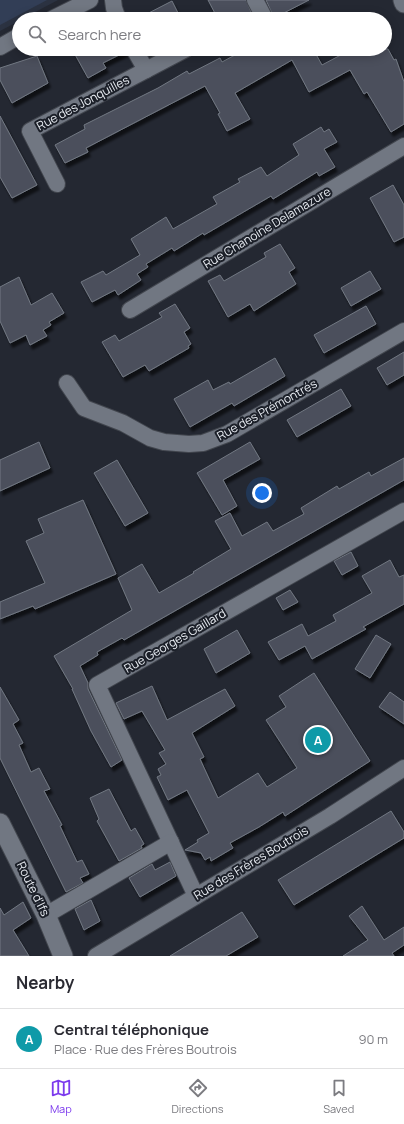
<!DOCTYPE html>
<meta charset="utf-8">
<style>
body{margin:0;font-family:Manrope,sans-serif;background:#f2f2f3;color:#2b2b33}
.you{position:absolute;left:262px;top:493px;width:14px;height:14px;margin:-10px;border:3px solid #fff;border-radius:50%;background:#1a73e8;box-shadow:0 0 0 6px #1a73e833}
.badge{display:grid;place-items:center;width:26px;height:26px;border-radius:50%;background:#7c3aed;color:#fff;font-size:13px;font-weight:700}
.pin{position:absolute;translate:-50% -50%;border:2px solid #fff;box-shadow:0 1px 4px #0006}
.list{margin:0;padding:0;list-style:none}
h2{display:flex;justify-content:space-between;align-items:center;height:52px;margin:0;padding:0 16px;font-size:17px}
h2 small{font-size:13px;font-weight:400;color:#7c7c81}
.list li{display:grid;grid-template-columns:26px 1fr auto;gap:12px;align-items:center;box-sizing:border-box;height:60px;padding:0 16px;border-top:1px solid #e1e1e2}
.list b{display:block;font-size:15px;white-space:nowrap}
.list p{margin:0;font-size:13px;white-space:nowrap;color:#7c7c81}
.list em{font-size:13px;font-style:normal;color:#7c7c81}
.icon{flex:none;width:22px;height:22px;fill:none;stroke:currentColor;stroke-width:2;stroke-linecap:round;stroke-linejoin:round}
.map{position:relative;flex:none;width:404px;height:956px;overflow:hidden}
.search{position:absolute;background:#fff;box-shadow:0 2px 10px #0003;left:12px;right:12px;top:12px;height:44px;display:flex;align-items:center;gap:10px;box-sizing:border-box;padding:0 14px;border-radius:22px;color:#7c7c81;font-size:15px}
.sheet{height:112px;background:#fff}
nav{display:flex;justify-content:space-around;align-items:center;box-sizing:border-box;height:56px;border-top:1px solid #e1e1e2;background:#fff;font-size:11px;color:#7c7c81}
nav a{display:grid;justify-items:center;gap:2px}
nav .on{color:#7c3aed}
.map>svg:first-child{display:block}
.built{fill:#2b3241}
.green{fill:#323e56}
.building{fill:#4b505b;stroke:#727883;filter:url(#shadow)}
.lines{fill:none;stroke-linecap:round;stroke-linejoin:round}
.minor-casing{stroke:#42464e;stroke-width:18}
.tertiary-casing{stroke:#42464e;stroke-width:21}
.minor{stroke:#717782;stroke-width:16}
.tertiary{stroke:#717782;stroke-width:19}
.labels{text-anchor:middle;stroke-width:4;stroke-linejoin:round;paint-order:stroke}
.street-label{font-size:12px;fill:#e9edf3;stroke:#1b1f28}
</style>
<div class="map">
<svg width="404" height="956" viewBox="0 0 404 956">
<defs>
<filter id="shadow"><feDropShadow dx="2.5" dy="4.5" stdDeviation="1" flood-color="#0009"/></filter>
</defs>
<rect width="100%" height="100%" fill="#242832"/>
<polygon class="built" points="0,0 58,0 22,19 19,19 19,21 0,31"/>
<polygon class="green" points="0,0 47,0 0,25"/>
<g class="building">
<polygon points="208,0 246,0 254,19 218,19"/>
<polygon points="266,0 309,0 274,18"/>
<polygon points="172,1 181,19 137,19"/>
<polygon points="72,49 125,49 125,52 103,63 106,68 88,78"/>
<polygon points="246,49 313,49 322,65 352,49 388,49 394,60 396,59 404,82 404,124 391,132 367,92 364,94 350,70 309,92 292,60 235,93 250,119 227,131 218,114 220,113 205,86 86,148 88,152 65,163 55,145 85,129 84,125 158,88 187,71 189,74 220,58 222,62"/>
<polygon points="37,56 48,83 12,103 0,80 0,68"/>
<polygon points="0,116 37,185 12,198 0,177"/>
<polygon points="321,127 324,132 329,129 337,142 324,149 335,167 319,176 317,172 273,199 271,196 204,235 203,233 174,251 172,248 146,264 148,267 137,274 141,280 118,295 115,290 92,302 81,282 103,271 106,275 140,255 131,239 166,217 173,229 217,204 213,197 240,182 238,179 261,167 267,176 299,155 293,144"/>
<polygon points="393,185 404,205 404,237 394,242 370,198"/>
<polygon points="280,244 295,268 289,272 296,284 254,311 250,304 228,317 208,281 220,275 224,281 266,257 264,253"/>
<polygon points="370,271 381,289 351,306 341,288"/>
<polygon points="19,277 31,305 52,293 64,313 49,322 51,325 43,330 47,336 30,345 26,335 10,343 0,321 0,287"/>
<polygon points="175,304 190,328 184,332 191,344 188,346 189,348 149,371 145,365 123,377 102,342 115,335 119,341 162,317 159,313"/>
<polygon points="366,306 376,324 324,353 314,335"/>
<polygon points="404,352 404,375 387,385 377,368"/>
<polygon points="275,358 285,376 234,406 232,403 190,427 174,399 208,380 213,390 229,382 230,384"/>
<polygon points="341,389 351,406 297,437 287,420"/>
<polygon points="39,442 50,468 0,491 0,460"/>
<polygon points="250,442 260,459 223,480 237,506 222,515 197,473"/>
<polygon points="404,458 404,480 124,640 122,638 97,652 98,655 80,666 88,683 88,689 122,760 111,767 91,731 72,689 73,689 54,656 132,610 118,578 142,564 159,593 194,573 193,572 231,549 215,521 230,513 242,536 267,522 273,531 304,514 301,508 337,486 339,489 369,472 371,476"/>
<polygon points="117,460 148,513 125,526 94,473"/>
<polygon points="83,500 116,574 35,609 33,606 0,619 0,602 45,583 26,541 44,533 38,519"/>
<polygon points="351,552 358,566 342,575 334,561"/>
<polygon points="390,560 399,577 404,575 404,604 363,627 366,629 312,659 305,646 279,660 268,642 302,624 308,636 336,621 333,615 372,593 362,576"/>
<polygon points="290,590 298,602 283,610 276,598"/>
<polygon points="237,630 250,653 216,673 204,649"/>
<polygon points="376,635 391,644 370,678 355,669"/>
<polygon points="314,673 370,761 285,816 283,812 259,827 230,843 233,848 211,861 210,857 205,860 201,853 185,850 198,842 197,840 209,833 187,790 168,800 157,777 161,775 158,769 166,764 159,753 165,750 142,711 124,719 116,703 152,686 167,720 225,689 235,706 192,733 204,757 200,759 218,798 258,773 267,787 297,768 266,720 286,707 279,696"/>
<polygon points="0,687 19,720 13,724 23,743 19,745 31,772 39,768 50,789 44,791 62,825 60,826 77,862 82,860 89,874 80,878 83,883 66,892 0,758"/>
<polygon points="390,692 404,702 404,724 379,707"/>
<polygon points="109,789 131,831 135,828 144,844 141,846 142,848 119,861 97,821 99,819 90,798"/>
<polygon points="391,811 404,832 404,838 294,905 278,880"/>
<polygon points="170,862 176,876 140,897 129,878 152,864 155,870"/>
<polygon points="91,900 100,921 84,930 75,909"/>
<polygon points="23,902 31,918 13,930 29,956 0,956 0,908 4,915"/>
<polygon points="362,906 384,940 404,927 404,945 392,953 394,956 343,956 368,940 349,916"/>
<polygon points="242,912 258,937 226,956 170,956"/>
</g>
<g class="lines">
<defs>
<g id="minor">
<polyline points="113,0 114,8 118,19"/>
<polyline points="255,0 265,19"/>
<polyline points="52,19 90,0"/>
<polyline points="0,47 19,36"/>
<polyline points="134,49 146,70"/>
<polyline points="57,184 30,131 186,49"/>
<polyline points="130,310 404,146"/>
<polyline points="67,383 84,408 123,423 150,438 164,442 189,444 203,443 227,434 404,331"/>
<polyline points="196,896 97,685 404,511"/>
<polyline points="46,915 171,842"/>
<polyline points="96,956 330,816 404,768"/>
</g>
<g id="tertiary">
<polyline points="403,0 404,3"/>
<polyline points="0,823 46,915 63,956"/>
</g>
</defs>
<use href="#minor" class="minor-casing"/>
<use href="#tertiary" class="tertiary-casing"/>
<use href="#minor" class="minor"/>
<use href="#tertiary" class="tertiary"/>
</g>
<g class="labels">
<g class="street-label">
<text transform="translate(83 103) rotate(-28)" y="4">Rue des Jonquilles</text>
<text transform="translate(267 228) rotate(-31)" y="4">Rue Chanoine Delamazure</text>
<text transform="translate(267 410) rotate(-29)" y="4">Rue des Prémontrés</text>
<text transform="translate(175 641) rotate(-30)" y="4">Rue Georges Gaillard</text>
<text transform="translate(251 863) rotate(-31)" y="4">Rue des Frères Boutrois</text>
<text transform="translate(33 889) rotate(64)" y="4">Route d'Ifs</text>
</g>
</g>
</svg>
<div class="you"></div>
<div class="pin badge" style="left:318px;top:740px;background:#0f9aa8">A</div>
<div class="search"><svg class="icon" aria-label="search" viewBox="0 0 24 24"><circle cx="10" cy="10" r="6"/><path d="M15 15l6 6"/></svg>Search here</div>
</div>
<section class="sheet">
<h2>Nearby<small></small></h2>
<ul class="list">
<li><span class="badge" style="background:#0f9aa8">A</span><div><b>Central téléphonique</b><p>Place · Rue des Frères Boutrois</p></div><em>90 m</em></li>
</ul>
</section>
<nav>
<a class="on"><svg class="icon" aria-label="map" viewBox="0 0 24 24"><path d="M3 6l6-2 6 2 6-2v14l-6 2-6-2-6 2zM9 4v14M15 6v14"/></svg>Map</a>
<a><svg class="icon" aria-label="directions" viewBox="0 0 24 24"><path d="M12 3l9 9-9 9-9-9zM9 14v-3h6M13 9l2 2-2 2"/></svg>Directions</a>
<a><svg class="icon" aria-label="saved" viewBox="0 0 24 24"><path d="M7 4h10v16l-5-4-5 4z"/></svg>Saved</a>
</nav>
